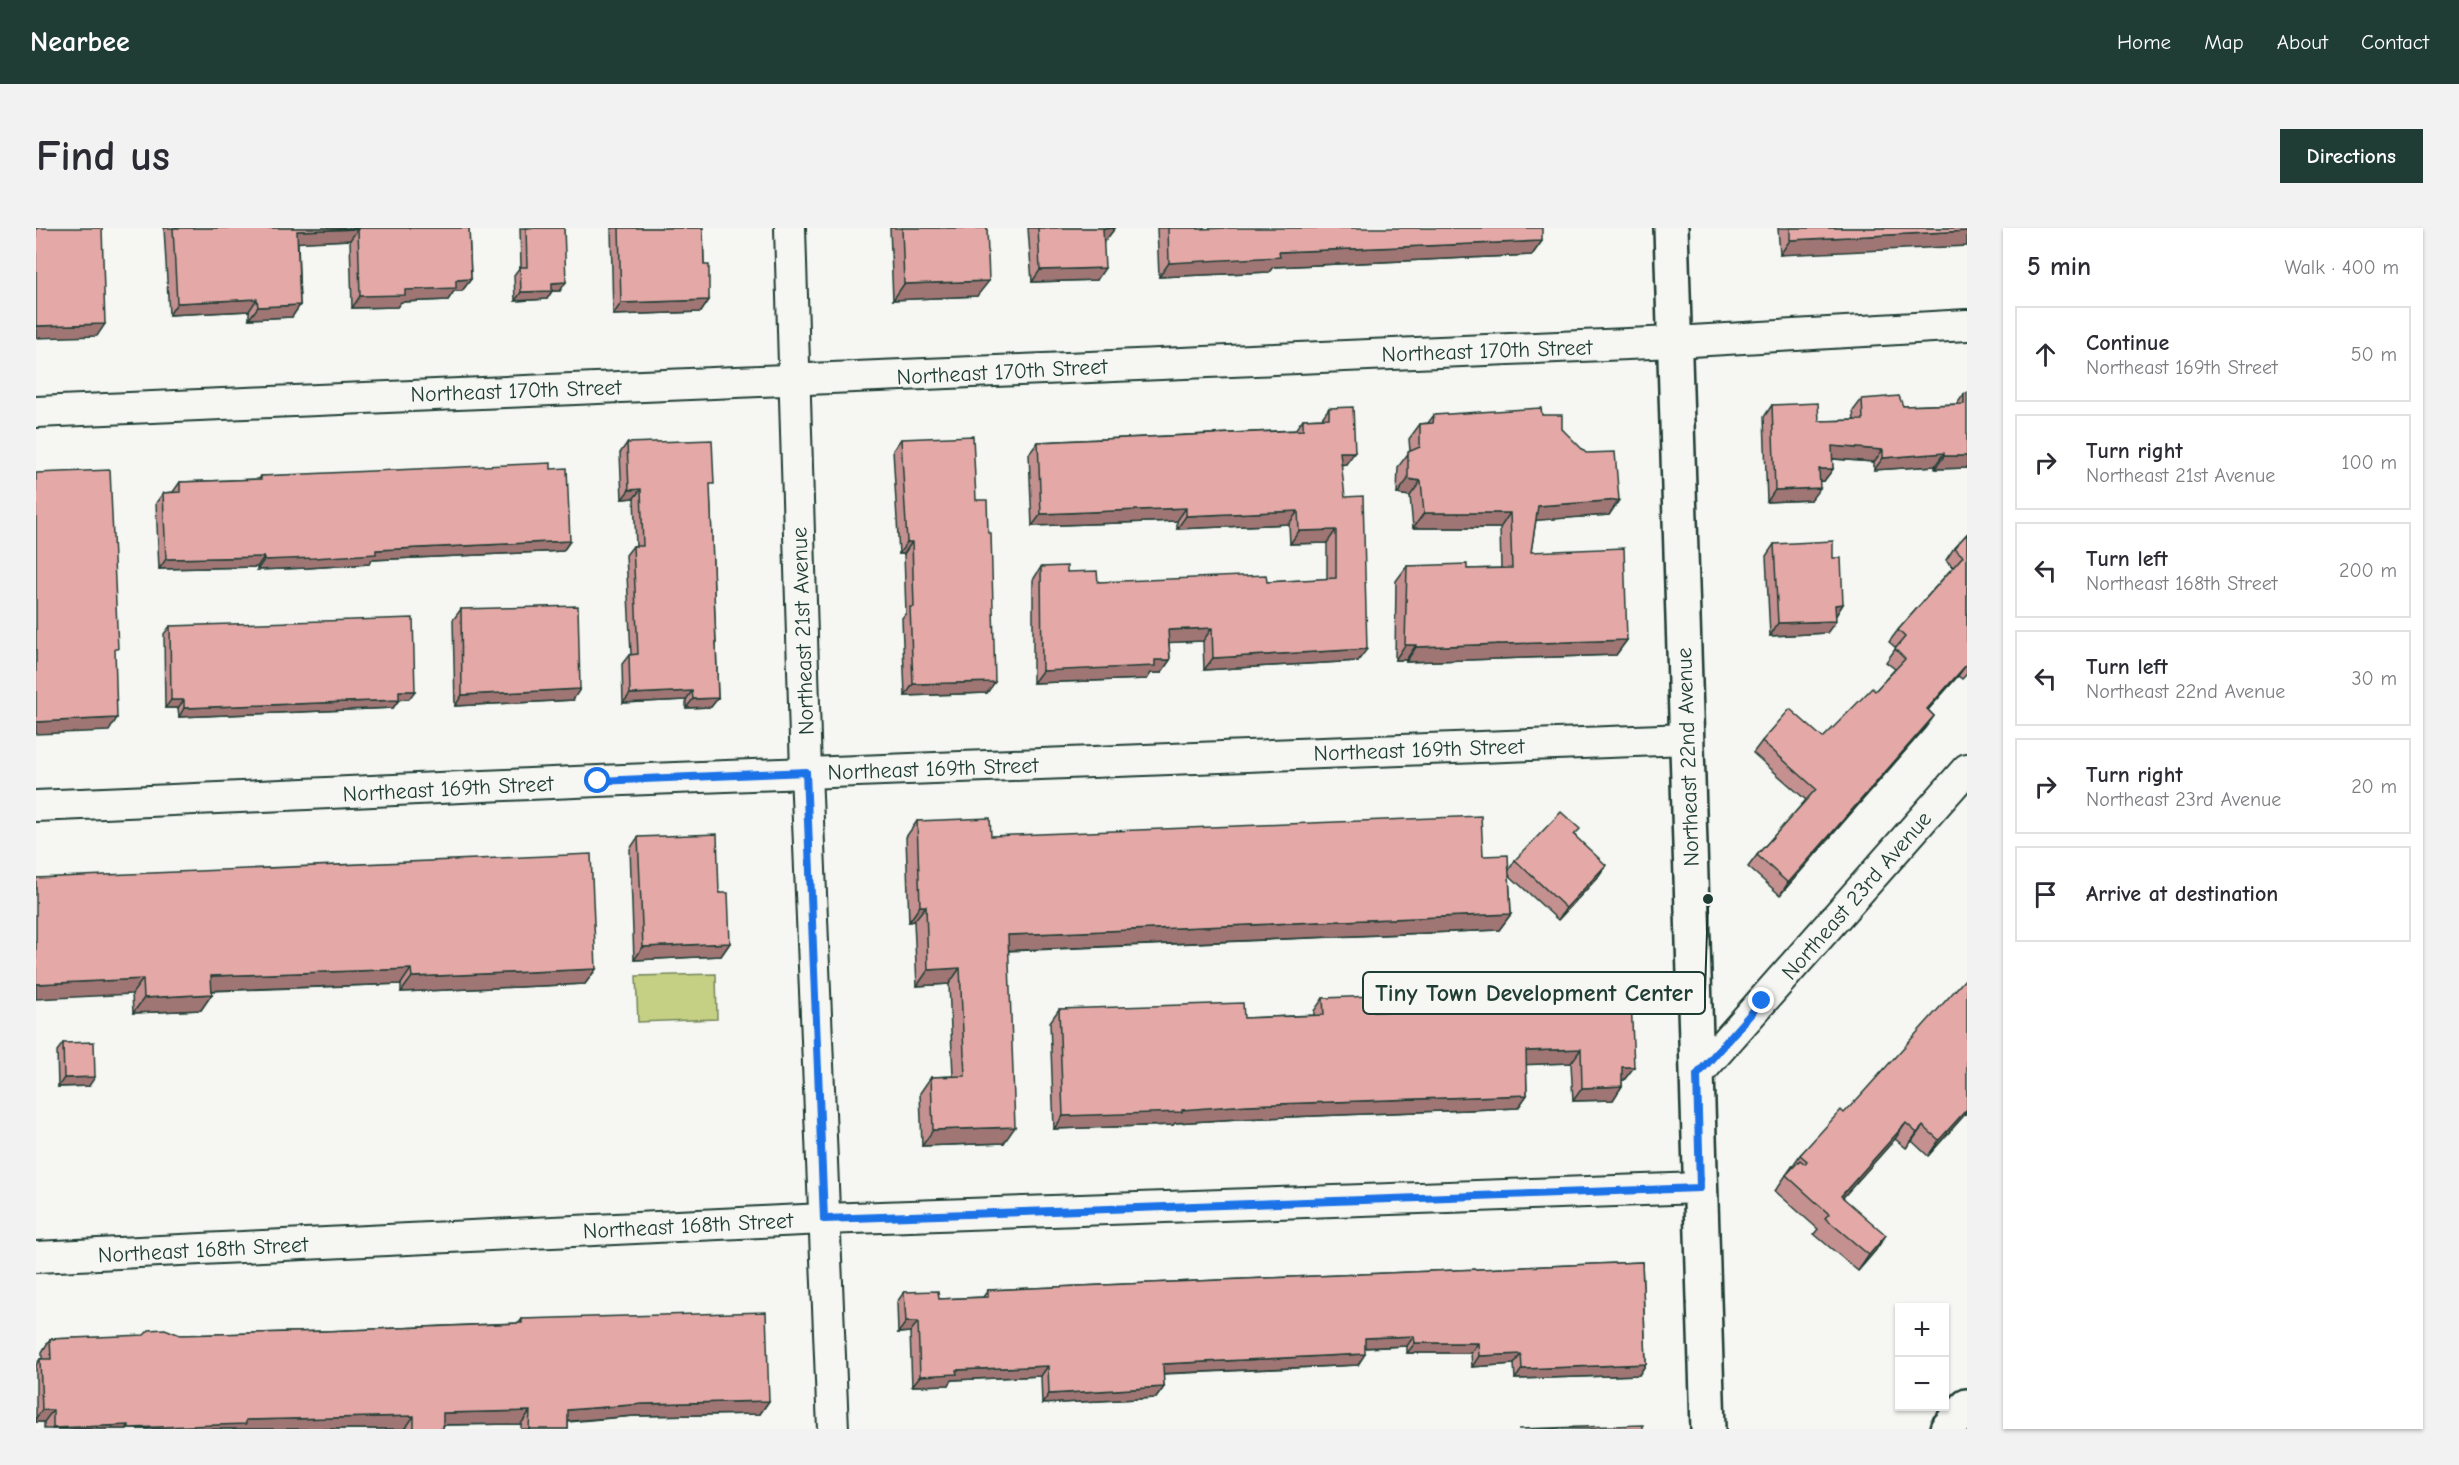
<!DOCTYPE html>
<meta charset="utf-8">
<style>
body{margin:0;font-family:"Comic Neue",sans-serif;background:#f2f2f3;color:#2b2b33}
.controls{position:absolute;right:18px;bottom:18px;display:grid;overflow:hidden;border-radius:0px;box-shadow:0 2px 4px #0004}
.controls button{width:54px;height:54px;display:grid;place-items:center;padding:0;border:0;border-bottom:2px solid #e1e1e2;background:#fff;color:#2b2b33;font:30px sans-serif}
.stop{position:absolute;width:18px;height:18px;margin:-14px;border:4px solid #1a73e8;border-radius:50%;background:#fff}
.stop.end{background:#1a73e8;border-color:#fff;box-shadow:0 2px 6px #0008}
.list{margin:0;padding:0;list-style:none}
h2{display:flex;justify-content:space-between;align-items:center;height:78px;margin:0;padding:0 24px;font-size:26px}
h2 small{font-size:20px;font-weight:400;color:#7c7c81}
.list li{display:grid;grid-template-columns:39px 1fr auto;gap:18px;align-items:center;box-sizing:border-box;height:96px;margin:0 12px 12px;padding:0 12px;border:2px solid #e1e1e2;border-radius:0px}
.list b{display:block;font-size:22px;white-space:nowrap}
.list p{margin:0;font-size:20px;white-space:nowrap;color:#7c7c81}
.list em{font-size:20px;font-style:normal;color:#7c7c81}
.icon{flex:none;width:33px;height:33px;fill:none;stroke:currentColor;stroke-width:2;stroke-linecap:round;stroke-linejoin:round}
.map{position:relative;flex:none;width:1931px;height:1201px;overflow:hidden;border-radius:0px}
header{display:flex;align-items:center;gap:36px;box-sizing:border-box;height:84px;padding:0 30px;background:#1f3d34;color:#fff}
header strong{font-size:28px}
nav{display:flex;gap:33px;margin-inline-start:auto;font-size:21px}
.intro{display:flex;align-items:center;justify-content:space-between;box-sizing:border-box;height:144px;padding:0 36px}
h1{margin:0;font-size:42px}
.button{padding:15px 27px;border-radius:0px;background:#1f3d34;color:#fff;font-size:21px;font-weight:700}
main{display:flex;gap:36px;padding:0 36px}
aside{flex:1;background:#fff;border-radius:0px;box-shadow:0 2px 4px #0004}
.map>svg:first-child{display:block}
.green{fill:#c5d084;stroke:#72865c;stroke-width:1.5}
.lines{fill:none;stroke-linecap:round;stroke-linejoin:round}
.street-casing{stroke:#1f3d34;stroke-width:34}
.secondary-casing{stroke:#1f3d34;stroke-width:38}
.street{stroke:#f6f6f2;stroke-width:30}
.secondary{stroke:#f6f6f2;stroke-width:33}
.wall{fill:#c49190;stroke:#1f3d34;stroke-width:1.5}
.shaded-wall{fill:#a07675;stroke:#1f3d34;stroke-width:1.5}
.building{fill:#e4a9a7;stroke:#1f3d34;stroke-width:1.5}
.route{stroke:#1a73e8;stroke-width:8}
.labels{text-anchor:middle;stroke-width:4.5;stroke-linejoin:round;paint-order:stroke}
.street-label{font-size:22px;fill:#1f3d34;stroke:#f6f6f2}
.leader{fill:none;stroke:#1f3d34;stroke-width:2}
.callout-dot{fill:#1f3d34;stroke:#f6f6f2;stroke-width:2}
.callout{fill:#f6f6f2;stroke:#1f3d34;stroke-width:2}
.callout-label{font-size:24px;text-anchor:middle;font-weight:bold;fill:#1f3d34}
</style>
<header>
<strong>Nearbee</strong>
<nav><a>Home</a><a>Map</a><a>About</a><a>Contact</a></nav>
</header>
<div class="intro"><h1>Find us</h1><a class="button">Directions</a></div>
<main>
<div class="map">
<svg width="1931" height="1201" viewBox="0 0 1931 1201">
<rect width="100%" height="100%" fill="#f6f6f2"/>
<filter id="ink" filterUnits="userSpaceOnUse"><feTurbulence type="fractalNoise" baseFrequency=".0167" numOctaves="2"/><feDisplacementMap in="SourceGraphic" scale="12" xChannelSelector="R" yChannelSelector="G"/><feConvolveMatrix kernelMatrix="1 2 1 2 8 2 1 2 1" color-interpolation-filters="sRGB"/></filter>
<g filter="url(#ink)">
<polygon class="green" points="680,746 681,791 602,794 600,748"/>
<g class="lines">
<defs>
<g id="street">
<polyline points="754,0 770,544 797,1201"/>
<polyline points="0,184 1638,114 1931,97"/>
<polyline points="0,578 562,553 1651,511"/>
<polyline points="1661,847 1931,541"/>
<polyline points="0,1029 788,991 1664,960"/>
</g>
<g id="secondary">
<polyline points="1635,0 1672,1201"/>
<polyline points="1911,1201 1931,1178"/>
</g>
</defs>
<use href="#street" class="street-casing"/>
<use href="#secondary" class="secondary-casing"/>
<use href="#street" class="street"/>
<use href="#secondary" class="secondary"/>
</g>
<g class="wall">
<polygon points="128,0 433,0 435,51 426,63 418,63 412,72 365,74 361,79 316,80 314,12 262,14 264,77 256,89 213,91 213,83 133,87"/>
<polygon points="484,0 528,0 524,63 516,63 511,71 479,73 478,47 484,39 485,39"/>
<polygon points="575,0 667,0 668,37 673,72 665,84 577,87"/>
<polygon points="854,0 951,0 941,68 857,72"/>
<polygon points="992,0 1079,0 1070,12 1068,13 1061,52 996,54"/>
<polygon points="1121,0 1162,0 1162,1 1506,13 1496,27 1237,39 1233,44 1123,49"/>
<polygon points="1742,0 1931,0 1744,27"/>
<polygon points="1928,166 1931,240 1899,241 1899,238 1838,242 1838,234 1796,231 1797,241 1788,253 1784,253 1775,272 1731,274 1728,189 1736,177 1783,193 1818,192 1817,183 1826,171 1867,178 1921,176"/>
<polygon points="1293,180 1310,236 1305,237 1322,433 1168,442 1167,413 1133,414 1134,432 1125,445 1115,445 1111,451 997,455 997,352 1005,339 1031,344 1062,354 1231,354 1291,351 1291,315 1254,316 1253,296 1141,301 1141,293 996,298 993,226 1002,214 1259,202 1267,191 1286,190"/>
<polygon points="1398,187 1506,187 1526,201 1583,272 1573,287 1500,292 1495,324 1591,412 1580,427 1370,434 1370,432 1359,432 1360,353 1371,338 1431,341 1465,340 1464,300 1377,300 1374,268 1361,266 1362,239 1374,223 1373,211 1384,196 1392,195"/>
<polygon points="865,211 940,272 951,465 869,468 866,390 870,385 868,326 863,326 857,222"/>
<polygon points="591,215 674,262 682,470 675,479 650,480 650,472 587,475 586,436 593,427 595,426 590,327 597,318 600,318 598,270 586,271 584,225"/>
<polygon points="515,241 534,313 527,323 335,332 333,336 271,340 221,342 221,339 123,341 120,275 127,265 137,264 144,254 223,251 225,248"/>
<polygon points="1931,306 1931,446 1926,451 1922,448 1892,482 1898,488 1889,500 1744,667 1712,639 1721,627 1770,572 1717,525 1726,513 1787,510 1839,463 1859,441 1850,434 1860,420 1853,414 1862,402 1917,339 1910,332 1918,320"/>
<polygon points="1738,316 1797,330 1807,376 1800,387 1791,405 1734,408 1730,328"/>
<polygon points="425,381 537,472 419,478 417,392"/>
<polygon points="134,398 373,471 363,471 357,480 143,489 142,480 129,480 128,406"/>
<polygon points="881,593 955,608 1447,628 1473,642 1479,632 1539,607 1562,649 1522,692 1473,647 1475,686 1463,702 972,723 968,915 886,918 884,865 895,849 917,848 913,756 881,758 878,693 873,694 870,609"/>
<polygon points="602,609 683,665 694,715 685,728 598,732 594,621"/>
<polygon points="0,650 560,741 549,756 365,764 365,756 176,763 176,766 165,782 97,785 96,766"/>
<polygon points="1425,767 1466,776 1598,839 1588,852 1586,852 1586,858 1577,872 1537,873 1535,835 1490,836 1491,867 1482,880 1202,891 1139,895 1137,897 1018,901 1014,794 1023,781 1208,790 1278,787 1278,783 1287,770 1338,784 1416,781"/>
<polygon points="27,815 53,858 22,859 21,823"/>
<polygon points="1931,884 1892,928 1876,913 1870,920 1859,911 1807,969 1840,1022 1822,1043 1778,1006 1782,1001 1739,963 1764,927 1808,885"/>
<polygon points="1606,1034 1610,1136 1603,1147 1479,1151 1478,1136 1436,1139 1435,1125 1371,1125 1371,1118 1329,1120 1322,1137 1127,1146 1128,1159 1120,1170 1006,1176 1005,1148 916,1152 913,1157 876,1158 874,1104 862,1105 861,1074 868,1064 903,1071 947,1069 952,1062"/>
<polygon points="486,1091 733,1173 724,1186 598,1188 532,1194 532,1201 485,1201 485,1196 407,1197 407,1201 8,1201 8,1194 0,1194 0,1137 4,1131 6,1131 6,1124 14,1111 290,1103 483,1095"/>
</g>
<g class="shaded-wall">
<polygon points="1079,0 1070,12 1058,13 1067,1"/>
<polygon points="322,1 314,12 253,15 261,3"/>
<polygon points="1931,3 1931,18 1744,27 1754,12"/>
<polygon points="1506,13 1496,27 1237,39 1233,44 1123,49 1133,35 1243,24"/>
<polygon points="1069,40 1061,52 996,54 1004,42"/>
<polygon points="435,51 426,63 418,63 412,72 365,74 361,79 316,80 324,68 420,52"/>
<polygon points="953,53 941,68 857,72 868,56"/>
<polygon points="530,54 524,63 510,63 516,55"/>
<polygon points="516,63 511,71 479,73 485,64"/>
<polygon points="221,71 213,83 133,87 141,75"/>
<polygon points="673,72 665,84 577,87 585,75"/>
<polygon points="264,77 256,89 213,91 222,79"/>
<polygon points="69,96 61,108 0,110 0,98"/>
<polygon points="1796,218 1847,222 1838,234 1787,230"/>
<polygon points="1304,224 1319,224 1310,236 1295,237"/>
<polygon points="1908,225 1899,238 1838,242 1847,230"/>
<polygon points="1908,228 1931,228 1931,240 1899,241"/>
<polygon points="1783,241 1797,241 1788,253 1774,254"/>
<polygon points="1372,251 1385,253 1374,268 1361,266"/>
<polygon points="1784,260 1775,272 1731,274 1739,262"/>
<polygon points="605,261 598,270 586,271 593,262"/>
<polygon points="1583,272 1573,287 1491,293 1502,278"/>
<polygon points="1150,280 1141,293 996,298 1005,286"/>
<polygon points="1262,283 1253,296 1141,301 1150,288"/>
<polygon points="1388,285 1474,285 1464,300 1377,300"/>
<polygon points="1300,302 1291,315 1254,316 1263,303"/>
<polygon points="534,313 527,323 335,332 333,336 271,340 221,342 228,332 340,322"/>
<polygon points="871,314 876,314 868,326 863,326"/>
<polygon points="228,329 221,339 123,341 130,331"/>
<polygon points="1807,376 1799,389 1799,377"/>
<polygon points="1800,393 1791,405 1734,408 1742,395"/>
<polygon points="1176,400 1167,413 1124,415 1132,402"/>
<polygon points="1591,412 1580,427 1370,434 1380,419"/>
<polygon points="1369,417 1380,417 1370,432 1359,432"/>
<polygon points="1331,421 1322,433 1168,442 1177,430"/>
<polygon points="1119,432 1134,432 1125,445 1115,445 1111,451 997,455 1006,443"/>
<polygon points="1931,436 1922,448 1882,493 1891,481"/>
<polygon points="959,454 951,465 869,468 877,456"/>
<polygon points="544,461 537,472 419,478 426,467"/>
<polygon points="363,463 379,463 373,471 357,472"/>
<polygon points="656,463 650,472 587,475 594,466"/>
<polygon points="682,470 675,479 650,480 657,471"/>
<polygon points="135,472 148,472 142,480 129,480"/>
<polygon points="363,472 357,480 143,489 148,480"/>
<polygon points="1898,488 1889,500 1744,667 1752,655"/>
<polygon points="81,490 73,503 0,506 0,494"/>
<polygon points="1570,637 1562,649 1522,692 1530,680"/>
<polygon points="884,678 890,678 878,693 873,694"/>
<polygon points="1475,686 1463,702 961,723 972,707"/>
<polygon points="694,715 685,728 598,732 607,719"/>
<polygon points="924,740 913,756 881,758 892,742"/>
<polygon points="375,741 365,756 164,763 175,748"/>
<polygon points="560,741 549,756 365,764 376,749"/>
<polygon points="107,751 96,766 0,771 0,756"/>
<polygon points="176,766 165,782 97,785 108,770"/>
<polygon points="1545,821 1535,835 1481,837 1490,823"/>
<polygon points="1586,839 1598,839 1588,852 1576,853"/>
<polygon points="59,849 53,858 22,859 28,850"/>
<polygon points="1586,858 1577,872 1537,873 1546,860"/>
<polygon points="1491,867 1482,880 1202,891 1139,895 1137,897 1018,901 1027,888 1211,877"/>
<polygon points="1931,881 1931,884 1892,928 1903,912"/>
<polygon points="1870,895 1859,911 1795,983 1805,968"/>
<polygon points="1887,898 1876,913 1870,920 1881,905"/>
<polygon points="979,899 968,915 886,918 897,902"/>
<polygon points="1850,1007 1840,1022 1822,1043 1833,1027"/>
<polygon points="870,1094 882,1094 874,1104 862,1105"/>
<polygon points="1378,1108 1371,1118 1321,1120 1329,1110"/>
<polygon points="1379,1115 1442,1115 1435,1125 1371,1125"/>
<polygon points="1329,1126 1322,1137 1119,1146 1127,1136"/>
<polygon points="1485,1126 1478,1136 1436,1139 1443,1128"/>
<polygon points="1610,1136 1603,1147 1479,1151 1486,1141"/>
<polygon points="1012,1138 1005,1148 916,1152 913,1157 876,1158 884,1148 920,1142"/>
<polygon points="1128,1159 1120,1170 1006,1176 1013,1166"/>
<polygon points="733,1173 724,1186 598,1188 523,1194 532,1182 607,1176"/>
<polygon points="6,1182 17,1182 8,1194 0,1194 0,1190"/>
<polygon points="494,1183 485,1196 398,1197 407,1185"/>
<polygon points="378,1188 369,1201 92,1201 210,1192"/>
<polygon points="93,1197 90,1201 16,1201 17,1200"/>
</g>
<g class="building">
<polygon points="0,0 66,0 69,96 0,98"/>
<polygon points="137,0 433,0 435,51 420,52 420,60 369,62 369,67 324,68 322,1 261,3 264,77 222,79 221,71 141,75"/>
<polygon points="490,0 528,0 530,54 516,55 516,63 485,64 484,39 491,39"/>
<polygon points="583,0 667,0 668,37 673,37 673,72 585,75"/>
<polygon points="866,0 951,0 953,53 868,56"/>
<polygon points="1002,0 1079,0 1067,1 1069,40 1004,42"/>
<polygon points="1132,0 1162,0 1162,1 1194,0 1506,0 1506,13 1243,24 1244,29 1133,35"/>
<polygon points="1754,0 1931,0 1931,3 1754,12"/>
<polygon points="1931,165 1931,228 1908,228 1908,225 1847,230 1847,222 1796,218 1797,241 1783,241 1784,260 1739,262 1736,177 1782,175 1783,193 1827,192 1826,171 1863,168 1867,178 1928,176 1928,166"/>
<polygon points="1317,179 1319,224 1304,224 1309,269 1327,268 1331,421 1177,430 1176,400 1132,402 1134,432 1119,432 1119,438 1006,443 1005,339 1031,338 1031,344 1061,343 1062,354 1230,347 1231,354 1300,350 1300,302 1263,303 1262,283 1150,288 1150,280 1005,286 1002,214 1267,202 1267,191 1293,190 1293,180"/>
<polygon points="1505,180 1506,187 1526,187 1526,201 1550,225 1579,224 1583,272 1502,278 1495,324 1588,320 1591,412 1380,419 1380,417 1369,417 1371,338 1431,336 1431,341 1476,340 1474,285 1388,285 1385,253 1372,251 1372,224 1384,219 1384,196 1397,195 1398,187"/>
<polygon points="937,208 940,272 951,272 952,305 955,305 959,454 877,456 874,379 878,379 876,314 871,314 865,211"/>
<polygon points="676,212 678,256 674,256 682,470 657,471 656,463 594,466 593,427 602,426 597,318 607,318 605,261 593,262 591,215"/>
<polygon points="515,235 515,241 531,240 534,313 340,322 340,326 278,330 228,332 228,329 130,331 127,265 144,264 144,254 225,251 225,248"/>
<polygon points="74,242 82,421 79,421 81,490 0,494 0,245"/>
<polygon points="1931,306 1931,436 1891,481 1898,488 1752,655 1721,627 1780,561 1726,513 1754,481 1787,510 1836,460 1839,463 1869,431 1859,421 1869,409 1862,402 1927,328 1918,320"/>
<polygon points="1797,313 1797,330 1805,330 1807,376 1799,377 1800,393 1742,395 1738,316"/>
<polygon points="542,378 544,461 426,467 425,381"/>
<polygon points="377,390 379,463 363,463 363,472 148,480 148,472 135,472 134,398"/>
<polygon points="1525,584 1544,601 1538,607 1570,637 1530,680 1479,632"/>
<polygon points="1445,588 1447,628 1472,627 1475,686 972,707 979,899 897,902 895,849 929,848 924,740 892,742 890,678 884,678 881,593 954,590 955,608"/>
<polygon points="681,606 683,665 692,665 694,715 607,719 602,609"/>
<polygon points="555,626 560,741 376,749 375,741 175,748 176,766 108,770 107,751 0,756 0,650"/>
<polygon points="1931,749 1931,881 1903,912 1887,898 1881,905 1870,895 1805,968 1850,1007 1833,1027 1789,990 1793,986 1750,947 1764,932 1769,936 1771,933 1764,927 1805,882 1808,885 1824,868"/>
<polygon points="1466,766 1466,776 1595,771 1598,839 1586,839 1586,858 1546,860 1545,821 1490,823 1491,867 1211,877 1146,882 1146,884 1027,888 1023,781 1207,775 1208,790 1288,787 1287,770 1338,768 1338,784 1426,781 1425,767"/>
<polygon points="58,814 59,849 28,850 27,815"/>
<polygon points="1606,1034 1610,1136 1486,1141 1485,1126 1443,1128 1442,1115 1379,1115 1378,1108 1329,1110 1329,1126 1127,1136 1128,1159 1013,1166 1012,1138 920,1142 921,1146 884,1148 882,1094 870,1094 868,1064 902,1063 903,1071 952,1069 952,1062"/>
<polygon points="730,1084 733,1173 607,1176 532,1182 532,1201 493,1201 494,1183 407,1185 407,1201 378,1201 378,1188 210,1192 210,1196 93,1200 93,1197 17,1200 17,1182 6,1182 4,1131 15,1131 14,1111 108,1107 113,1102 129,1101 144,1107 290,1103 486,1095 486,1091"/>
<polygon points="1607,1197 1607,1201 1482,1201"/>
</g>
</g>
<g class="lines" filter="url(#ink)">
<polyline class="route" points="562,553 770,544 788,991 1664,960 1661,847 1726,773"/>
</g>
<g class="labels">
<g class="street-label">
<text transform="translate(1451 122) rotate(-2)" y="8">Northeast 170th Street</text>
<text transform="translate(966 143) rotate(-3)" y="8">Northeast 170th Street</text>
<text transform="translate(480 162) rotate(-2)" y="8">Northeast 170th Street</text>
<text transform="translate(766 403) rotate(-92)" y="8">Northeast 21st Avenue</text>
<text transform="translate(1383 521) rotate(-2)" y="8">Northeast 169th Street</text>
<text transform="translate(1651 529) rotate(-92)" y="8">Northeast 22nd Avenue</text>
<text transform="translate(897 540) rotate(-2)" y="8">Northeast 169th Street</text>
<text transform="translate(412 560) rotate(-3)" y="8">Northeast 169th Street</text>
<text transform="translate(1820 667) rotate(-49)" y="8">Northeast 23rd Avenue</text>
<text transform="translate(652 997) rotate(-3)" y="8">Northeast 168th Street</text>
<text transform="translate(167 1021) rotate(-3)" y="8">Northeast 168th Street</text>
</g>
</g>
<path class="leader" d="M1672 671L1669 765"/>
<circle class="callout-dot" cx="1672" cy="671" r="6"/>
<rect class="callout" x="1327" y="744" width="342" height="42" rx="6"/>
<g class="callout-label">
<text x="1498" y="773">Tiny Town Development Center</text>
</g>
</svg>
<div class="controls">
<button>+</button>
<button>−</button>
</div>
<div class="stop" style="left:562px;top:553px"></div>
<div class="stop end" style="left:1726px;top:773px"></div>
</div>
<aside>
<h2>5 min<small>Walk · 400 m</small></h2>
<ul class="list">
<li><svg class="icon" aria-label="ahead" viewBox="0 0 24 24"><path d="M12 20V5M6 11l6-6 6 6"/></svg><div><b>Continue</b><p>Northeast 169th Street</p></div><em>50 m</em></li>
<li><svg class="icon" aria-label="right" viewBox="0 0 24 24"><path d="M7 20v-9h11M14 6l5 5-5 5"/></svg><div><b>Turn right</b><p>Northeast 21st Avenue</p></div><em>100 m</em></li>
<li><svg class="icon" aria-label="left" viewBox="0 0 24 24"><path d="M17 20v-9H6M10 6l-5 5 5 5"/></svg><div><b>Turn left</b><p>Northeast 168th Street</p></div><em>200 m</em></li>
<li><svg class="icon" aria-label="left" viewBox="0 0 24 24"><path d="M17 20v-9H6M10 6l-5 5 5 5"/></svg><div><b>Turn left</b><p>Northeast 22nd Avenue</p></div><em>30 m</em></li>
<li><svg class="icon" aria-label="right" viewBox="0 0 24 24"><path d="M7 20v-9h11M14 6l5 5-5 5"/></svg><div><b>Turn right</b><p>Northeast 23rd Avenue</p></div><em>20 m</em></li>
<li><svg class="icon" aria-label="arrive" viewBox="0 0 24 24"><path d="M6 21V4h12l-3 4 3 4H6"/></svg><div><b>Arrive at destination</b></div></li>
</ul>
</aside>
</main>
